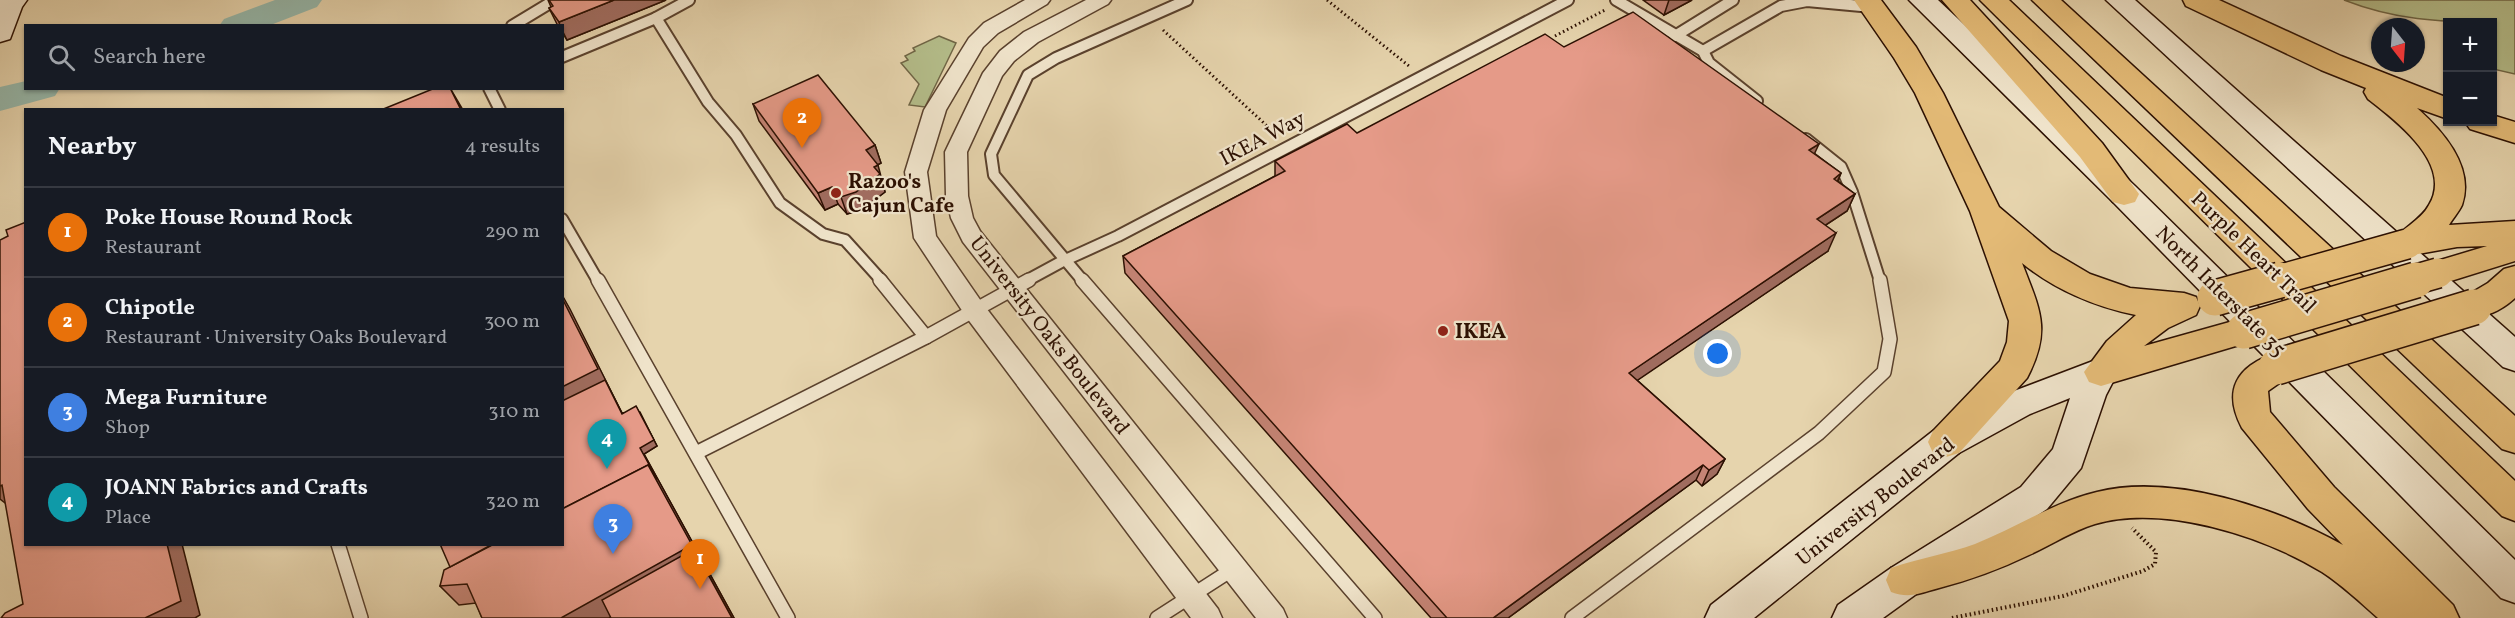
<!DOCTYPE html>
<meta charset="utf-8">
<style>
body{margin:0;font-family:Vollkorn,serif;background:#242831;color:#f1f3f6}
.controls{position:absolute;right:18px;top:18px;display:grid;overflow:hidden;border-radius:0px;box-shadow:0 2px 4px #0004}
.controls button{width:54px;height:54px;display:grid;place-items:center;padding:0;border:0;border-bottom:2px solid #363941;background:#171b24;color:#f1f3f6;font:30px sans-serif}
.compass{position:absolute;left:2371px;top:18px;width:54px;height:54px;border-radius:50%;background:#171b24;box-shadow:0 2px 4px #0004;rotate:163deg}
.you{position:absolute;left:1718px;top:354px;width:21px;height:21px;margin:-15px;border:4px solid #fff;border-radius:50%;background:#1a73e8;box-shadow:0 0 0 9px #1a73e833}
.badge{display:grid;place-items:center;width:39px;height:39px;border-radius:50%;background:#ea580c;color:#fff;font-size:20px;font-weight:700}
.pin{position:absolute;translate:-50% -50px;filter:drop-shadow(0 2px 3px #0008)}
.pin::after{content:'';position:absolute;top:32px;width:21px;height:18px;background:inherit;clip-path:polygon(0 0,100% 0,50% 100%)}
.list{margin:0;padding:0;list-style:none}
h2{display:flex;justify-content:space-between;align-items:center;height:78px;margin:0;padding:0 24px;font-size:26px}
h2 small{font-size:20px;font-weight:400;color:#9ea1a6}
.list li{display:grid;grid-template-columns:39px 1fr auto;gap:18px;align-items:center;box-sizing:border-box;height:90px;padding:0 24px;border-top:2px solid #363941}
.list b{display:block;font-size:22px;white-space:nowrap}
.list p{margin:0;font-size:20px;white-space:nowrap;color:#9ea1a6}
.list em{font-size:20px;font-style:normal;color:#9ea1a6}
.icon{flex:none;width:33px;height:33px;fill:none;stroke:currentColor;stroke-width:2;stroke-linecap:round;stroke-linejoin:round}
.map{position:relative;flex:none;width:2515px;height:618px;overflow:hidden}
.search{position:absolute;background:#171b24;box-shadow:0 2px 4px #0004;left:24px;top:24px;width:540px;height:66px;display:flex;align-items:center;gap:15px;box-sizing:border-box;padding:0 21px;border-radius:0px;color:#9ea1a6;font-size:22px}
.panel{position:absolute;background:#171b24;box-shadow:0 2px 4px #0004;left:24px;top:108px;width:540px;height:438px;border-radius:0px}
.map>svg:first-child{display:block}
.green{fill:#b4bd8a;stroke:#706646;stroke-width:1.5}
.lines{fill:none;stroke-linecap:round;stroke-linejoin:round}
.river{fill:#96b8ab;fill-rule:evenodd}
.lane-far1-casing{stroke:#5a412d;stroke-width:14}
.lane-casing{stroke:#5a412d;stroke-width:16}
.street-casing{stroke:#5a412d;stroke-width:3}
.secondary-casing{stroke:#2c1002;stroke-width:3}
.primary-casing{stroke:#2c1002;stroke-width:3}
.highway-casing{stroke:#2c1002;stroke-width:3}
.path-far1{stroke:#2c1002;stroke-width:3;stroke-dasharray:1.5 3;stroke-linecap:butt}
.path{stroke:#2c1002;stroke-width:4;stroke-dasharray:1.5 3;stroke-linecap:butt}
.lane-far1{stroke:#efe3ca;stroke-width:10}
.lane{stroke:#efe3ca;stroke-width:13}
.street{fill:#efe3ca;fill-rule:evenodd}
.secondary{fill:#efe3ca;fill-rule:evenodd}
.primary{fill:#e3ba76;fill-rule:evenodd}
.highway{fill:#e3ba76;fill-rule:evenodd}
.primary-bridge-far1-casing{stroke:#2c1002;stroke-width:32;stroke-linecap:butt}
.primary-bridge-casing{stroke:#2c1002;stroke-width:38;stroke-linecap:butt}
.primary-bridge-far1{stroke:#e3ba76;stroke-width:29}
.primary-bridge{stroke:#e3ba76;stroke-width:35}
.wall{fill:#c58475;stroke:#2c1002;stroke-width:1.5}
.shaded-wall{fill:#a06c5f;stroke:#2c1002;stroke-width:1.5}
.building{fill:#e59a88;stroke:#2c1002;stroke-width:1.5}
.poi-dot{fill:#8f2418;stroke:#efe3ca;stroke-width:2}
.labels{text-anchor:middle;stroke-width:4.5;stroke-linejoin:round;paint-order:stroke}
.street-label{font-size:21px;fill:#2c1002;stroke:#efe3ca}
.poi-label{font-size:21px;font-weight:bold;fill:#2c1002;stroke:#efe3ca;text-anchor:start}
</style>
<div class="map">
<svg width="2515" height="618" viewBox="0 0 2515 618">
<rect width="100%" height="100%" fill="#e6d4ad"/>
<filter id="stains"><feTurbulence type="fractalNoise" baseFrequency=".00333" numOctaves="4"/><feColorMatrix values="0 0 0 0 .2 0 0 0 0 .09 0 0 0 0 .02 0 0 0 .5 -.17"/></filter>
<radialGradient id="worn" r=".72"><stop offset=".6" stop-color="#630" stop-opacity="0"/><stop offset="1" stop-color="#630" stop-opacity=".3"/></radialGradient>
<g class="green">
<path d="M2344,0H2515V74L2493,69L2492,22C2439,22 2395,20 2344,0Z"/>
<polygon points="939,36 956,43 925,107 909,105 919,84 901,63 908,60 905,56 915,51 913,48"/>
</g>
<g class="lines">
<g class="river">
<polygon points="275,0 322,0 317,7 268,26 219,26 224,19"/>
<polygon points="26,81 26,88 60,88 55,96 0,111 0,87"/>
</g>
<defs>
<g id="lane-far1">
<polyline points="1616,0 1703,51 1709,63 1757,101"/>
<polyline points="656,18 689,0"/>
<polyline points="512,26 555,0"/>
<polyline points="1675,36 1733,0"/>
<polyline points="1703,51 1781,6 1807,1 1872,7"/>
<polyline points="562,57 656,18 708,102 736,135 780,203 823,234 845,240 882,281"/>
<polyline points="489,88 500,110"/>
<polyline points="1806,139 1841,167 1852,192 1880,281"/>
<polyline points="562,219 598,281"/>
<polyline points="1026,281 1061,262 1118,236 1568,0"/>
<polyline points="1083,281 994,175 991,154 1028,75 1056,58 1187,0"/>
</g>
<g id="lane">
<polyline points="598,280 788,618"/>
<polyline points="880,280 926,337"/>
<polyline points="1082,280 1375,618"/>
<polyline points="696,453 926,337 1029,280"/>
<polyline points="338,544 361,618"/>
<polyline points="1157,618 1233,569"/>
<polyline points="1572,618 1819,433 1884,372 1890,339 1880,280"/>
</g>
<g id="street">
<polygon points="1025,0 1050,0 1047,4 998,33 983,47 946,110 927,172 936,236 983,304 1218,609 1222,618 1191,618 967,318 914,238 905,172 924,110 969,38 984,23"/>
<polygon points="1086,0 1111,0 1108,4 1038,42 1014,61 1002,76 967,152 968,196 973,218 980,231 1283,609 1287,618 1256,618 963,242 951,218 946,196 945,152 983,73 1000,51 1024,32"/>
</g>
<g id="secondary">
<polygon points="0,0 27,0 22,7 10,39 0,42"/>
<polygon points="1909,0 1938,0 2135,186 2515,560 2515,603 2501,598 2113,202"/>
<polygon points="2106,0 2135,0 2515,337 2515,371 2503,367"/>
<polygon points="2101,358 2113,362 2118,372 2106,395 2081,468 2047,509 1919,592 1883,618 1832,618 1838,605 1891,568 2021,487 2053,449 2070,398 2030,414 1959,453 1754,618 1705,618 1711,605 1933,431 2006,394"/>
</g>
<g id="primary">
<path d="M1854,0H1881L1916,47L1943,93L1999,207L2051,251L2090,274L2130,288L2184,293L2196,297L2200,306L2196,315L2168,328L2144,346L2244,318L2256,322L2261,331L2256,340L2101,386L2089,382L2084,372L2107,341L2136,315C2095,307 2054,289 2022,263C2040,310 2052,330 2027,378L1959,453L1946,457L1933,453L1928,442L1933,431L2000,361L2007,342L2009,321L1970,211L1915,93L1894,58Z"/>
<path d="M2183,0H2219L2341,56L2448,98V119L2417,108C2443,131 2475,167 2462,205C2459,212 2453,218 2449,225L2515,221V261L2438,285L2427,282L2422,273L2427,264L2487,246L2457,247L2407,256L2396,252L2391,244C2400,228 2420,222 2429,205C2454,164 2395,120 2368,99L2364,92L2366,88L2321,70L2186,6Z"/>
<polygon points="2492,115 2515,122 2515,143 2470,129 2465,122 2492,122"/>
<path d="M2515,266V298C2502,310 2484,320 2466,314L2462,305L2466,296L2488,283L2504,269Z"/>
<path d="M2276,353L2288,357L2293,367L2288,377L2268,391L2270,412L2334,487L2453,605L2459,618H2378C2360,602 2342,585 2322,572C2263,536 2164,504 2095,524C2072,531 2051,545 2029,555C2000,569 1970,580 1939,588C1920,593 1910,599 1891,592L1886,580L1891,568C1919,558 1948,554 1975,544C2016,528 2054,502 2097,492C2173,473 2276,508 2343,545L2308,509L2242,428C2222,390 2237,366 2276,353Z"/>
</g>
<g id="highway">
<polygon points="1942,0 1970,0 2102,143 2139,194 2135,202 2124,205 2113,202 2080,157"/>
<polygon points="1980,0 2009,0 2515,481 2515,521 2502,516"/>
<polygon points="2032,0 2061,0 2515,416 2515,453 2502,449"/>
</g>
</defs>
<use href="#lane-far1" class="lane-far1-casing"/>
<use href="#lane" class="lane-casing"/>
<use href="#street" class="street-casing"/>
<use href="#secondary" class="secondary-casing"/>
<use href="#primary" class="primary-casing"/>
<use href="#highway" class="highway-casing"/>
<g class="path-far1">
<polyline points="1327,0 1409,66"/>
<polyline points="1163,30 1278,136"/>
<polyline points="1555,36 1605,10"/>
</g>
<polyline class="path" points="1952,618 2063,596 2143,571 2155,564 2156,552 2132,528"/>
<use href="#lane-far1" class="lane-far1"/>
<use href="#lane" class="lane"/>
<use href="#street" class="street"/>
<use href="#secondary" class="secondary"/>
<use href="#primary" class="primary"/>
<use href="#highway" class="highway"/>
<defs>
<g id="primary-bridge-far1">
<polyline points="2275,281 2407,244"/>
<polyline points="2410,281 2438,273"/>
</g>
<g id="primary-bridge">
<polyline points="2215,298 2280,280"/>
<polyline points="2244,331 2416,280"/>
<polyline points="2276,367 2474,307"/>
</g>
</defs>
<use href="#primary-bridge-far1" class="primary-bridge-far1-casing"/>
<use href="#primary-bridge" class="primary-bridge-casing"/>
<use href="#primary-bridge-far1" class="primary-bridge-far1"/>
<use href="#primary-bridge" class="primary-bridge"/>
</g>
<g class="wall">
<polygon points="548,0 666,0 567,40 562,32 562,26 558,26 549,8 551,7"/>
<polygon points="1643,0 1692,0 1664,15"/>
<polygon points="753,104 875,145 881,163 877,165 885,192 861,210 847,214 838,204 825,210 759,121"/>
<polygon points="1357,133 1815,154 1841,173 1838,181 1855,194 1847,211 1826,225 1828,251 1637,380 1725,459 1717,474 1702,486 1696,480 1508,618 1431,618 1125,273 1123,256 1275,176 1275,161"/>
<polygon points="562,295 622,413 640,412 657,446 644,454 734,618 611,617 609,618 482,618 476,603 459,605 440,586 450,567 562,544"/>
</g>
<g class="shaded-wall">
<polygon points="614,0 666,0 567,40 562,30 562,26 560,26 559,22"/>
<polygon points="1669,0 1692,0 1664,15"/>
<polygon points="450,88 463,110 461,110"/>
<polygon points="1819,144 1811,161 1809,150"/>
<polygon points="875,145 881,163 871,168 866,150"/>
<polygon points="878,165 885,192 861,210 847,214 841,197 874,167"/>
<polygon points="1841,173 1833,191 1834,179"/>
<polygon points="832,187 838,204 825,210 818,193"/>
<polygon points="1855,194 1847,211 1809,236 1817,219"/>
<polygon points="1836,233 1828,251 1623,390 1629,373"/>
<polygon points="562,295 570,309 625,419 562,409"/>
<polygon points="636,406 657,446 644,454 734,618 732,618 703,565 609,618 561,618 659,486 640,448"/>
<polygon points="1725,459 1717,474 1702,486 1709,470"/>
<polygon points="1703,465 1696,480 1508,618 1493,618"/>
<polygon points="0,480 2,485 9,506 0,499"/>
<polygon points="167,544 182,544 200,615 195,618 145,618"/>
</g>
<g class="building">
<polygon points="549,0 614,0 559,22 549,8 553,6"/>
<polygon points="1633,12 1819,144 1809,150 1841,173 1834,179 1855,194 1817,219 1836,233 1629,373 1725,459 1709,470 1703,465 1493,618 1447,618 1123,256 1285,171 1275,161 1347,124 1357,133 1545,34 1564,47"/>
<polygon points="818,75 875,145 866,150 878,165 874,167 880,174 856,192 841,197 832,187 818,193 753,104"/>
<polygon points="435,88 450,88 461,110 381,110"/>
<polygon points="26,222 26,544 167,544 181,601 145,618 1,618 5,613 23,604 2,485 0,486 0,240 8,236 6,230"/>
<polygon points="562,298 598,369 562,387"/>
<polygon points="605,380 622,414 636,406 654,440 640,448 657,479 648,465 562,509 562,401"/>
<polygon points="648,465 692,545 561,618 482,618 467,584 440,586 444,570 494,544 562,544 562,509"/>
<polygon points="440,544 493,544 450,567"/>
<polygon points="694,549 732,618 611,618 602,600"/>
</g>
<g class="poi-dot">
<circle cx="836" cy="193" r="6"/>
<circle cx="1443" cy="331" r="6"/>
</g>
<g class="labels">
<g class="street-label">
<text transform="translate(1262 138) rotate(-28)" y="7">IKEA Way</text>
<text transform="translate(2254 252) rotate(44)" y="7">Purple Heart Trail</text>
<text transform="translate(2221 291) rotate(45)" y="7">North Interstate 35</text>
<text transform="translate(1050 335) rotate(52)" y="7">University Oaks Boulevard</text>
<text transform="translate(1875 501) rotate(-38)" y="7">University Boulevard</text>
</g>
<g class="poi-label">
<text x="848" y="188">Razoo's<tspan x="848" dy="24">Cajun Cafe</tspan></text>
<text x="1455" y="338">IKEA</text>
</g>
</g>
<rect width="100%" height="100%" filter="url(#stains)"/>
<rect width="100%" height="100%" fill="url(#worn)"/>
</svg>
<div class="controls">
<button>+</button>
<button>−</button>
</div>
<svg class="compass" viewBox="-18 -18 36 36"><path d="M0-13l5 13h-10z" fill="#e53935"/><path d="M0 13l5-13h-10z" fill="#9ea1a6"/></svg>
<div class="you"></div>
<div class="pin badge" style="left:700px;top:589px;background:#e8710a">1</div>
<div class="pin badge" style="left:802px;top:148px;background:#e8710a">2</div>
<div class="pin badge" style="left:613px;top:554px;background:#3f7fe0">3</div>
<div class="pin badge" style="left:607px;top:469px;background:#0f9aa8">4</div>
<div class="search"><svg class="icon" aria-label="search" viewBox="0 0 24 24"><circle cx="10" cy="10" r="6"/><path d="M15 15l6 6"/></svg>Search here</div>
<section class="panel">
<h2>Nearby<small>4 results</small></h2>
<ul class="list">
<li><span class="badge" style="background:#e8710a">1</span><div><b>Poke House Round Rock</b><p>Restaurant</p></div><em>290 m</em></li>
<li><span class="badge" style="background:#e8710a">2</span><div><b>Chipotle</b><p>Restaurant · University Oaks Boulevard</p></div><em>300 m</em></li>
<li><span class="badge" style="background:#3f7fe0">3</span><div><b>Mega Furniture</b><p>Shop</p></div><em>310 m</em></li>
<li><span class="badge" style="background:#0f9aa8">4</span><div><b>JOANN Fabrics and Crafts</b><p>Place</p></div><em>320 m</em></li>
</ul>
</section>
</div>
